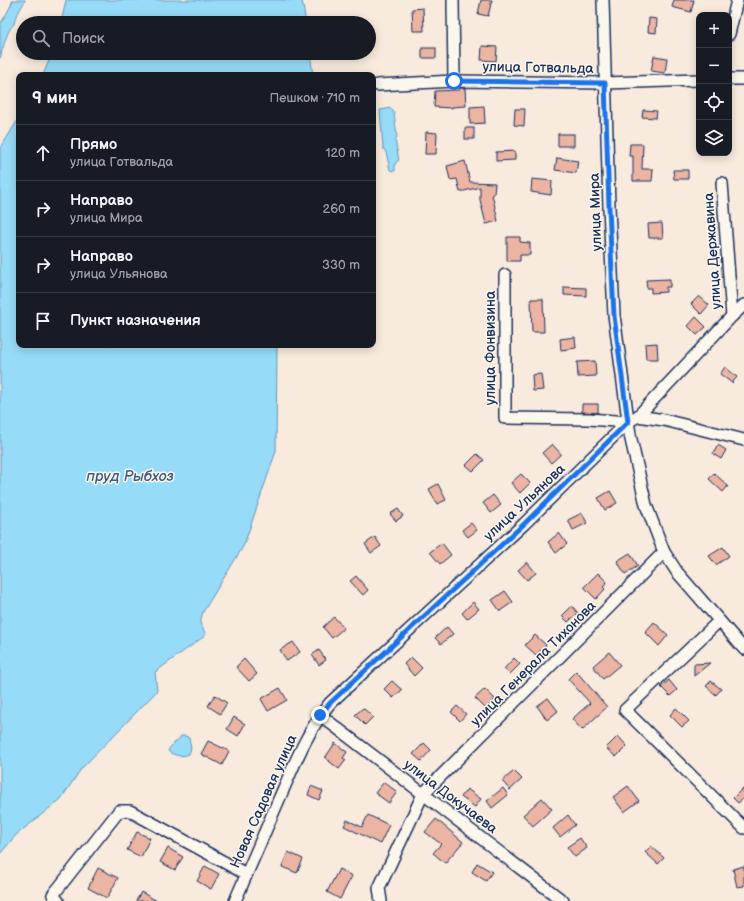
<!DOCTYPE html>
<html lang="ru">
<meta charset="utf-8">
<style>
body{margin:0;font-family:"Balsamiq Sans",sans-serif;background:#20242c;color:#f1f3f6}
.controls{position:absolute;right:12px;top:12px;display:grid;overflow:hidden;border-radius:8px;box-shadow:0 2px 10px #0003}
.controls button{width:36px;height:36px;display:grid;place-items:center;padding:0;border:0;border-bottom:1px solid #363941;background:#171b24;color:#f1f3f6;font:20px sans-serif}
.stop{position:absolute;width:12px;height:12px;margin:-9px;border:3px solid #1a73e8;border-radius:50%;background:#fff}
.stop.end{background:#1a73e8;border-color:#fff;box-shadow:0 1px 4px #0008}
.list{margin:0;padding:0;list-style:none}
h2{display:flex;justify-content:space-between;align-items:center;height:52px;margin:0;padding:0 16px;font-size:17px}
h2 small{font-size:13px;font-weight:400;color:#9ea1a6}
.list li{display:grid;grid-template-columns:26px 1fr auto;gap:12px;align-items:center;box-sizing:border-box;height:56px;padding:0 16px;border-top:1px solid #363941}
.list b{display:block;font-size:15px;white-space:nowrap}
.list p{margin:0;font-size:13px;white-space:nowrap;color:#9ea1a6}
.list em{font-size:13px;font-style:normal;color:#9ea1a6}
.icon{flex:none;width:22px;height:22px;fill:none;stroke:currentColor;stroke-width:2;stroke-linecap:round;stroke-linejoin:round}
.map{position:relative;flex:none;width:744px;height:901px;overflow:hidden}
.search{position:absolute;background:#171b24;box-shadow:0 2px 10px #0003;left:16px;top:16px;width:360px;height:44px;display:flex;align-items:center;gap:10px;box-sizing:border-box;padding:0 14px;border-radius:22px;color:#9ea1a6;font-size:15px}
.panel{position:absolute;background:#171b24;box-shadow:0 2px 10px #0003;left:16px;top:72px;width:360px;height:276px;border-radius:8px}
.map>svg:first-child{display:block}
.water{fill:#96dbf8;stroke:#6596ba}
.building{fill:#ecb4a3;stroke:#1b2f5e}
.lines{fill:none;stroke-linecap:round;stroke-linejoin:round}
.minor-casing{stroke:#1b2f5e;stroke-width:14}
.minor{stroke:#fbf7ec;stroke-width:11}
.route{stroke:#1a73e8;stroke-width:5}
.labels{text-anchor:middle;stroke-width:3;stroke-linejoin:round;paint-order:stroke}
.street-label{font-size:14px;fill:#1b2f5e;stroke:#fbf7ec}
.water-label{font-size:15px;font-style:italic;fill:#3a5a84;stroke:#fbf7ec}
</style>
<div class="map">
<svg width="744" height="901" viewBox="0 0 744 901">
<rect width="100%" height="100%" fill="#f8eadd"/>
<filter id="ink" filterUnits="userSpaceOnUse"><feTurbulence type="fractalNoise" baseFrequency=".025" numOctaves="2"/><feDisplacementMap in="SourceGraphic" scale="8" xChannelSelector="R" yChannelSelector="G"/><feConvolveMatrix kernelMatrix="1 2 1 2 8 2 1 2 1" color-interpolation-filters="sRGB"/></filter>
<g filter="url(#ink)">
<g class="water">
<path d="M13,0H25C21,10 16,13 14,24C7,29 3,49 0,58V25C4,17 10,9 13,0Z"/>
<polygon points="66,0 302,0 306,23 61,23"/>
<polygon points="52,53 310,53 313,75 43,75"/>
<polygon points="391,108 394,113 397,137 395,140 399,160 395,164 395,171 390,170 386,152 383,148 380,110"/>
<polygon points="19,118 19,345 277,345 276,451 244,545 203,612 200,623 206,635 155,672 157,691 81,769 61,799 16,835 0,854 0,149"/>
<path d="M181,736H186L189,738L191,748L189,754C183,757 173,756 168,751C171,744 177,742 181,736Z"/>
</g>
<g class="building">
<polygon points="481,0 492,0 488,16 478,14"/>
<polygon points="674,0 694,0 691,12 672,7"/>
<polygon points="423,8 424,31 413,31 412,9"/>
<polygon points="649,18 657,19 656,33 648,32"/>
<polygon points="482,46 497,47 496,61 481,60"/>
<rect x="422" y="48" width="14" height="10"/>
<polygon points="654,56 667,58 665,73 651,71"/>
<polygon points="459,88 465,88 466,106 452,107 452,108 434,107 435,91 459,90"/>
<polygon points="484,106 485,123 470,124 470,107"/>
<polygon points="515,109 525,109 524,126 514,125"/>
<polygon points="643,110 657,111 656,118 642,117"/>
<rect x="465" y="128" width="9" height="11"/>
<polygon points="426,132 437,133 436,154 425,154"/>
<rect x="558" y="134" width="16" height="12"/>
<polygon points="630,144 643,144 642,169 653,169 652,181 633,181 633,156 629,156"/>
<polygon points="515,151 515,160 496,161 496,152"/>
<polygon points="557,158 578,161 576,173 555,170"/>
<polygon points="465,161 470,182 495,183 494,194 492,194 498,221 486,224 480,200 480,187 460,192 457,179 450,180 447,166"/>
<polygon points="673,170 688,170 688,179 674,179"/>
<polygon points="532,179 552,181 551,195 531,192"/>
<polygon points="662,223 663,238 649,238 648,224"/>
<polygon points="507,237 520,237 520,242 530,243 530,255 520,255 520,261 507,261"/>
<polygon points="670,279 670,287 666,287 666,292 651,293 651,288 647,288 646,280"/>
<polygon points="564,287 586,288 586,296 564,295"/>
<polygon points="699,296 709,305 701,314 691,304"/>
<polygon points="531,299 543,299 544,332 532,332"/>
<polygon points="696,317 706,327 697,335 688,326"/>
<polygon points="575,337 576,348 561,350 560,339"/>
<polygon points="657,343 658,359 646,359 645,344"/>
<polygon points="595,361 596,376 578,377 577,362"/>
<polygon points="725,367 737,377 732,383 720,374"/>
<polygon points="541,374 543,390 533,391 532,375"/>
<polygon points="582,404 598,404 598,413 582,412"/>
<polygon points="552,444 561,454 551,463 542,453"/>
<polygon points="718,445 726,450 721,459 713,454"/>
<polygon points="477,454 484,460 473,471 466,465"/>
<polygon points="714,473 728,486 723,492 709,479"/>
<polygon points="521,474 530,483 520,493 511,483"/>
<polygon points="438,484 446,500 437,504 429,489"/>
<polygon points="610,491 617,503 605,510 598,498"/>
<polygon points="493,495 501,505 491,513 483,503"/>
<polygon points="398,509 403,516 396,521 390,514"/>
<polygon points="582,513 587,523 573,530 568,520"/>
<polygon points="471,523 477,530 468,537 462,530"/>
<polygon points="559,533 567,544 556,553 548,542"/>
<polygon points="375,537 381,546 371,553 365,544"/>
<polygon points="442,543 451,555 440,564 430,552"/>
<polygon points="723,547 729,556 716,565 709,556"/>
<polygon points="630,553 638,566 625,574 617,561"/>
<polygon points="527,562 536,573 527,580 518,570"/>
<polygon points="598,573 607,582 603,587 605,589 596,599 584,587"/>
<polygon points="356,576 368,590 363,595 350,581"/>
<polygon points="505,591 513,602 500,611 492,600"/>
<polygon points="473,602 479,609 467,619 462,613"/>
<polygon points="572,606 578,613 568,622 562,616"/>
<polygon points="334,617 344,628 332,638 323,627"/>
<polygon points="654,622 668,635 659,646 645,632"/>
<polygon points="447,627 453,634 441,644 435,638"/>
<polygon points="535,635 546,645 536,655 525,645"/>
<polygon points="293,642 300,652 287,661 280,650"/>
<polygon points="319,650 326,660 319,665 312,655"/>
<polygon points="609,652 620,665 603,679 593,666"/>
<polygon points="411,657 422,668 414,676 404,664"/>
<polygon points="514,658 520,664 510,674 504,669"/>
<polygon points="244,659 257,674 249,681 236,667"/>
<polygon points="710,663 694,676 694,664"/>
<polygon points="576,671 607,707 582,730 572,719 590,703 568,679"/>
<polygon points="669,680 677,690 670,696 661,687"/>
<polygon points="392,681 402,690 393,698 384,689"/>
<polygon points="711,681 721,689 716,695 706,686"/>
<polygon points="280,688 287,700 268,711 261,699"/>
<polygon points="485,689 495,699 486,709 475,698"/>
<polygon points="215,695 227,703 220,714 208,706"/>
<polygon points="548,698 558,711 547,720 537,706"/>
<polygon points="457,706 466,714 460,721 451,712"/>
<polygon points="363,708 373,717 365,725 355,715"/>
<polygon points="676,708 689,721 682,727 670,715"/>
<polygon points="234,717 245,724 238,736 227,729"/>
<polygon points="618,736 627,746 616,757 606,748"/>
<polygon points="208,741 229,751 222,765 201,754"/>
<polygon points="335,743 347,752 343,758 346,760 339,769 325,758"/>
<polygon points="424,743 431,750 421,761 413,754"/>
<polygon points="514,771 522,779 510,790 502,781"/>
<polygon points="384,782 397,792 389,803 375,793"/>
<polygon points="311,786 323,791 319,800 308,795"/>
<polygon points="628,786 639,801 624,812 613,797"/>
<polygon points="744,787 744,798 738,803 733,798"/>
<polygon points="503,788 508,795 492,808 487,801"/>
<polygon points="467,789 481,799 475,807 461,797"/>
<polygon points="542,798 552,809 533,826 523,815"/>
<polygon points="368,815 389,825 380,844 344,826 347,820 362,827"/>
<polygon points="568,815 575,825 560,837 553,828"/>
<polygon points="436,819 463,842 445,863 433,853 441,844 425,832"/>
<polygon points="137,832 150,838 141,857 127,850"/>
<polygon points="580,838 587,848 575,857 567,847"/>
<polygon points="651,846 664,858 658,864 645,852"/>
<polygon points="168,848 183,857 175,870 160,862"/>
<polygon points="288,852 303,859 297,873 282,867"/>
<polygon points="477,863 492,872 486,881 472,872"/>
<polygon points="205,866 219,874 211,889 197,881"/>
<polygon points="744,866 744,886 737,887 733,869"/>
<polygon points="98,868 118,878 107,898 88,888"/>
<polygon points="339,869 352,876 340,899 327,892"/>
<polygon points="141,892 157,901 136,901"/>
</g>
<g class="lines">
<defs>
<g id="minor">
<polyline points="453,0 454,81"/>
<polyline points="603,0 609,207 614,315 630,435 646,505 664,552 677,572 744,649"/>
<polyline points="729,34 737,0"/>
<polyline points="729,79 744,79"/>
<polyline points="377,85 454,81 605,83 699,80"/>
<polyline points="722,183 732,316"/>
<polyline points="505,275 505,418 589,419 628,422"/>
<polyline points="638,416 664,420 744,440"/>
<polyline points="719,621 625,710 744,828"/>
<polyline points="320,715 563,901"/>
<polyline points="58,901 53,895 119,811 130,811 246,874"/>
<path d="M235,901C250,866 265,832 280,797C294,765 307,731 330,703L524,524L628,422L638,416L732,316L744,305"/>
<polyline points="381,901 379,888 423,794 664,552"/>
</g>
</defs>
<use href="#minor" class="minor-casing"/>
<use href="#minor" class="minor"/>
</g>
</g>
<g class="lines" filter="url(#ink)">
<polyline class="route" points="320,715 330,703 524,524 628,422 614,316 609,207 605,83 454,81"/>
</g>
<g class="labels">
<g class="street-label">
<text transform="translate(538 67) rotate(1)" y="5">улица Готвальда</text>
<text transform="translate(595 212) rotate(-92)" y="5">улица Мира</text>
<text transform="translate(712 251) rotate(-94)" y="5">улица Державина</text>
<text transform="translate(490 348) rotate(-90)" y="5">улица Фонвизина</text>
<text transform="translate(524 502) rotate(-43)" y="5">улица Ульянова</text>
<text transform="translate(533 663) rotate(-45)" y="5">улица Генерала Тихонова</text>
<text transform="translate(451 796) rotate(37)" y="5">улица Докучаева</text>
<text transform="translate(263 801) rotate(-66)" y="5">Новая Садовая улица</text>
</g>
<g class="water-label">
<text x="130" y="481">пруд Рыбхоз</text>
</g>
</g>
</svg>
<div class="controls">
<button>+</button>
<button>−</button>
<button><svg class="icon" aria-label="locate" viewBox="0 0 24 24"><circle cx="12" cy="12" r="6"/><path d="M12 2v4M12 18v4M2 12h4M18 12h4"/></svg></button>
<button><svg class="icon" aria-label="layers" viewBox="0 0 24 24"><path d="M12 4l9 5-9 5-9-5zM3 14l9 5 9-5"/></svg></button>
</div>
<div class="stop" style="left:454px;top:81px"></div>
<div class="stop end" style="left:320px;top:715px"></div>
<div class="search"><svg class="icon" aria-label="search" viewBox="0 0 24 24"><circle cx="10" cy="10" r="6"/><path d="M15 15l6 6"/></svg>Поиск</div>
<section class="panel">
<h2>9 мин<small>Пешком · 710 m</small></h2>
<ul class="list">
<li><svg class="icon" aria-label="ahead" viewBox="0 0 24 24"><path d="M12 20V5M6 11l6-6 6 6"/></svg><div><b>Прямо</b><p>улица Готвальда</p></div><em>120 m</em></li>
<li><svg class="icon" aria-label="right" viewBox="0 0 24 24"><path d="M7 20v-9h11M14 6l5 5-5 5"/></svg><div><b>Направо</b><p>улица Мира</p></div><em>260 m</em></li>
<li><svg class="icon" aria-label="right" viewBox="0 0 24 24"><path d="M7 20v-9h11M14 6l5 5-5 5"/></svg><div><b>Направо</b><p>улица Ульянова</p></div><em>330 m</em></li>
<li><svg class="icon" aria-label="arrive" viewBox="0 0 24 24"><path d="M6 21V4h12l-3 4 3 4H6"/></svg><div><b>Пункт назначения</b></div></li>
</ul>
</section>
</div>
